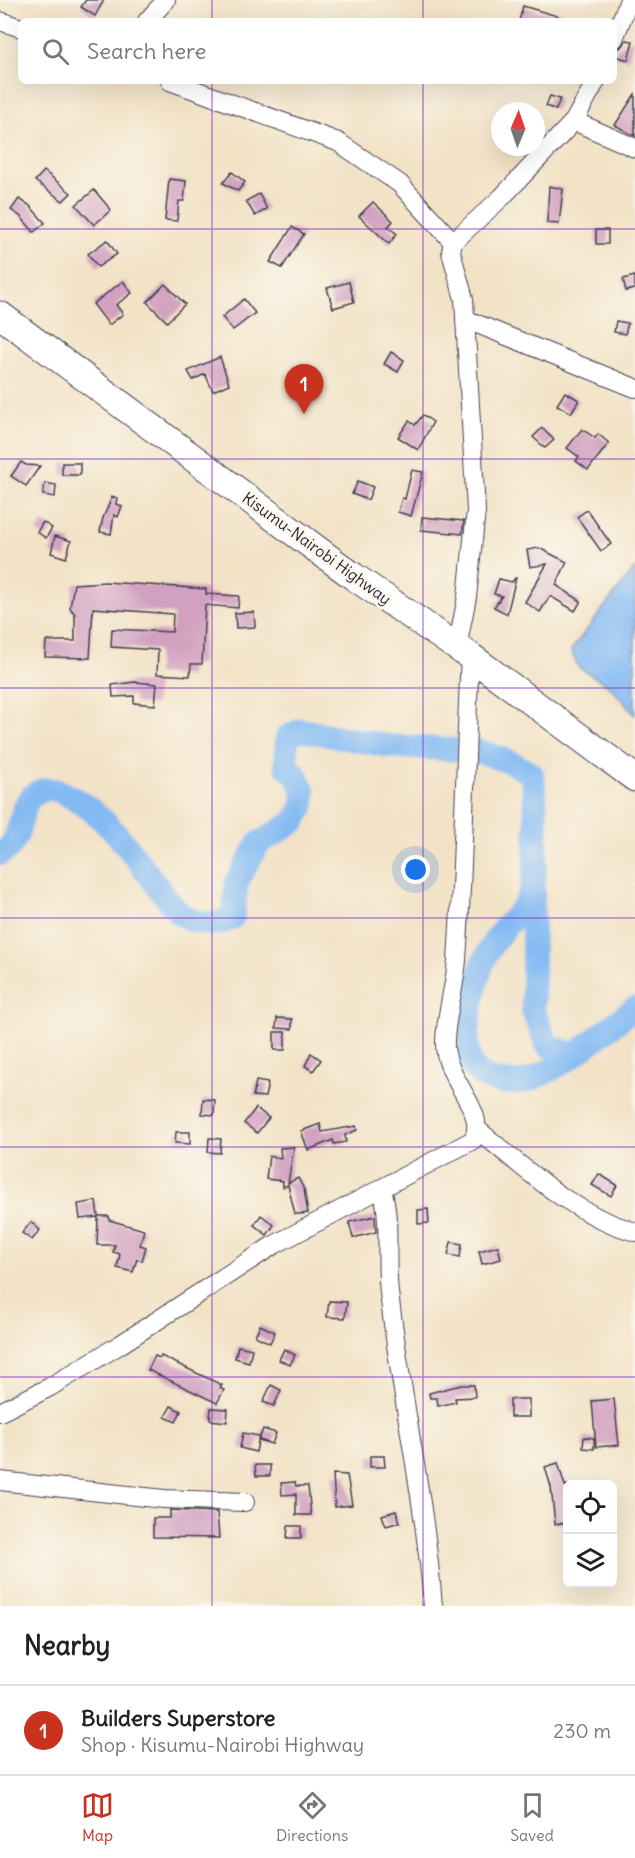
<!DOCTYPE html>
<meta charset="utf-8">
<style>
body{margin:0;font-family:Delius,sans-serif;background:#f6f6f6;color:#222}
.controls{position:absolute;right:18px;bottom:18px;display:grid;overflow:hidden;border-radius:9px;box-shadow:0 6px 24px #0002}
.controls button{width:54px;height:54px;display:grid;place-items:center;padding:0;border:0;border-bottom:2px solid #e0e0e0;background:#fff;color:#222;font:30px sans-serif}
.compass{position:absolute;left:491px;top:102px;width:54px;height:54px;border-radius:50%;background:#fff;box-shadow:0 6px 24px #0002;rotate:2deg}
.you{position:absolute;left:416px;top:870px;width:21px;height:21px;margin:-15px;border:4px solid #fff;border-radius:50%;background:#1a73e8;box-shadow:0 0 0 9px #1a73e833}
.badge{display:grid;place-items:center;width:39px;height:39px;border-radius:50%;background:#c8321e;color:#fff;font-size:20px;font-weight:700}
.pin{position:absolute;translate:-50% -50px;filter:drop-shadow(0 2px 3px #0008)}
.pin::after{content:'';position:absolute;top:32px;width:21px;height:18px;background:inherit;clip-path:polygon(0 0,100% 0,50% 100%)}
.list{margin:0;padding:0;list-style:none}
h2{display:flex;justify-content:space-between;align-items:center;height:78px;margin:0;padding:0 24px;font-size:26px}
h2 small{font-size:20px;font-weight:400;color:#767676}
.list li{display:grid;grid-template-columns:39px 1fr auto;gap:18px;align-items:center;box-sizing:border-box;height:90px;padding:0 24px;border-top:2px solid #e0e0e0}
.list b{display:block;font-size:22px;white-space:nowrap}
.list p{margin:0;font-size:20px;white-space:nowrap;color:#767676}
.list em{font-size:20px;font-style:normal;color:#767676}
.icon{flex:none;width:33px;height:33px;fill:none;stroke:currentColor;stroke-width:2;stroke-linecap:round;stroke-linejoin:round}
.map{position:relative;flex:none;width:635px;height:1606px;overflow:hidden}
.search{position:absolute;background:#fff;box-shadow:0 6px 24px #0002;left:18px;right:18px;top:18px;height:66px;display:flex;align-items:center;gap:15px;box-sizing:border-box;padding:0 21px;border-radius:9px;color:#767676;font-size:22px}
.sheet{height:168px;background:#fff}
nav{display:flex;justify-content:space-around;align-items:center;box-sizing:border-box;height:84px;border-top:2px solid #e0e0e0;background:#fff;font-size:16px;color:#767676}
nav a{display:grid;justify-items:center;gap:3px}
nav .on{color:#c8321e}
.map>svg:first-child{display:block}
.water{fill:#83baf3;stroke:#526e97;stroke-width:1.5}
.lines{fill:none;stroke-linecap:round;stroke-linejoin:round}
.river{stroke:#83baf3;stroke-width:24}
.building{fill:#d2a1c0}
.minor-casing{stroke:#413f50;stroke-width:20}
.highway-casing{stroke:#413f50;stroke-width:29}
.minor{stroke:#fff;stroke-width:18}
.highway{stroke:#fff;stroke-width:27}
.grid{fill:none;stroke:#7b2cbf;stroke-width:1.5;stroke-opacity:0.55}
.labels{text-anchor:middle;stroke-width:6;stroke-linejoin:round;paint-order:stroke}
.street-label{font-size:16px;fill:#22223b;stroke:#fbf7ec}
</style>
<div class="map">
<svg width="635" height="1606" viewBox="0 0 635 1606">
<rect width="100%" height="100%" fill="#fbf7ec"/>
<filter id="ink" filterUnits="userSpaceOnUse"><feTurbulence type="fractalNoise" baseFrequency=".0167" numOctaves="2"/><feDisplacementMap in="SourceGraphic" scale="12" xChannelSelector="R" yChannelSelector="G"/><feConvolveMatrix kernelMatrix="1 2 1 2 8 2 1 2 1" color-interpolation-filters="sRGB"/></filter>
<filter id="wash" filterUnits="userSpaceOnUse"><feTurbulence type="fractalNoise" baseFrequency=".008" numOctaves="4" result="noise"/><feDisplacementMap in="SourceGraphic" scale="24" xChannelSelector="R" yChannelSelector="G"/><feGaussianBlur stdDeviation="1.35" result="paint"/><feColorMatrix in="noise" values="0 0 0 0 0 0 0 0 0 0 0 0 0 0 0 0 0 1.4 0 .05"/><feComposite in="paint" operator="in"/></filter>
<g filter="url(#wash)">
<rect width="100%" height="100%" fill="#f2e2c6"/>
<polygon class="water" points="635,568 635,715 610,686 578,667 571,650"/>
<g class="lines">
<g class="river">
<path d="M0,854C29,840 13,798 43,790C52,787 62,792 69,796C108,815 132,854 158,887C165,895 173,909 182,915C199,925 217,927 233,917L237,881L259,843L294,822L303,806L304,791L296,775L286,766L287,737L301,730L389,746L478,751L508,761L532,774C537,799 538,864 532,888C527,908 511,919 499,935C491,945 483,960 480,972C473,991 464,1037 469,1057C476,1084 513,1087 534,1078C571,1063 603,1031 635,1008"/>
<polyline points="533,889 533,1010 547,1045 573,1055"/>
</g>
</g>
<g id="blocks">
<g class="building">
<polygon points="86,0 104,0 95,16 81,7"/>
<polygon points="523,6 564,18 564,21 519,21"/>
<polygon points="626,40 633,41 628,60 615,56 616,50 621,47"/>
<polygon points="635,94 635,136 615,125"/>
<polygon points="550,96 560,99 556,110 546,106"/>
<polygon points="44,171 71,193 63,201 35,181"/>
<polygon points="232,172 245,182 238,191 223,183"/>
<polygon points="169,179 186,181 184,201 179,201 177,221 165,220"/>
<polygon points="549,186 563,189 559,224 547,223"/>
<polygon points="94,190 111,210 94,225 76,205"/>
<polygon points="259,194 267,209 255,216 246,201"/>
<polygon points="19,199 29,205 45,223 34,232 20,216 11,210"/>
<polygon points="373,202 393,221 388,227 397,234 389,244 359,216"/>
<polygon points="292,227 304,234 282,268 270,262"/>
<rect x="596" y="230" width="12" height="14"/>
<polygon points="107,240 117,254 98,267 88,254"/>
<polygon points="635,276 635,289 626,291 623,279"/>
<polygon points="123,281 132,293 116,305 123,314 109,325 93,304"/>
<polygon points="349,282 354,302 333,308 327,288"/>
<polygon points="165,284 185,304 167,322 147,302"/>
<polygon points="244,299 255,313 233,330 222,317"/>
<polygon points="616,321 628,323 625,334 614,332"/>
<polygon points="391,352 404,360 398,372 384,364"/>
<polygon points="220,357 229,384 213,391 205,374 193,380 188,371"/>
<polygon points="565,392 579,400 571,413 557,405"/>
<polygon points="423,415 433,422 418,450 398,437 409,421 415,425"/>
<polygon points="542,428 554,440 545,448 533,437"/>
<polygon points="582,429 595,438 598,434 609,443 588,470 576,461 579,457 567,448"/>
<polygon points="21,462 26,465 40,466 26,486 11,476"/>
<rect x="62" y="463" width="18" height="12"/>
<polygon points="412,470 423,472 411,516 398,512 402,498 405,499"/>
<polygon points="358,481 373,487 368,500 352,494"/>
<polygon points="45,483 56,485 55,497 43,495"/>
<polygon points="112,497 117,498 116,504 122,506 118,517 114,515 111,534 100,532 103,518"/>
<polygon points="587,510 611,544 601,551 577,517"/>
<polygon points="422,517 464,521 462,534 421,530"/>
<polygon points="43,522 52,528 46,538 37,532"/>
<polygon points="55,536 71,541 66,558 51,553"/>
<polygon points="539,548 567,562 556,585 581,601 575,611 550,596 540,612 525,602 547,564 530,567 527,550"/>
<polygon points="515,578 516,578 507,614 494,607 502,596 494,594 499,579 512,582"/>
<polygon points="106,582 206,589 206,594 239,596 238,608 205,605 202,664 191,664 190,676 157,674 158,650 111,647 112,629 172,632 173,614 93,608 90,658 45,657 46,641 75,641 75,614 70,608 74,584"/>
<polygon points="254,612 255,627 236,628 235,613"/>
<polygon points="135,682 157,684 155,705 134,703 134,696 113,697 112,685"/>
<polygon points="277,1018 292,1019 292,1029 276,1028"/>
<rect x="274" y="1032" width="11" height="18"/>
<polygon points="311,1053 321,1060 313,1071 305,1066"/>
<polygon points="256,1081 268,1083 265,1097 253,1096"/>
<polygon points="203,1099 215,1100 214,1115 202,1114"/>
<polygon points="256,1108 269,1118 257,1133 244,1123"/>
<polygon points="320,1124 322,1132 356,1126 357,1130 345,1135 346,1142 334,1144 333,1140 308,1150 301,1131"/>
<polygon points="176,1132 190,1132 190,1144 175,1143"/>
<polygon points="209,1138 221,1139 220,1153 208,1152"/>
<polygon points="294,1147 288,1183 298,1178 304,1189 308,1213 300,1214 295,1214 288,1185 283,1187 283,1181 266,1179 269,1156 281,1158 280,1148"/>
<polygon points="599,1174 617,1185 611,1196 592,1185"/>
<polygon points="96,1201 98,1216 109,1216 109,1220 144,1230 140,1245 146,1247 142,1261 137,1259 133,1272 117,1268 120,1254 113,1252 115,1245 97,1245 98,1217 80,1219 78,1204"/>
<polygon points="428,1209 429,1223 418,1224 418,1210"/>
<polygon points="261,1215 274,1225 267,1235 254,1225"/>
<polygon points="375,1216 376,1232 353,1238 349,1222"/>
<polygon points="31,1222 40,1230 32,1240 22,1233"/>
<polygon points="451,1242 462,1244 460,1257 448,1255"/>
<polygon points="498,1246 501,1259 482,1264 479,1251"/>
<polygon points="329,1301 347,1302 345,1318 327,1317"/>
<polygon points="260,1325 275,1332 270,1343 255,1336"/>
<polygon points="238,1346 252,1349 249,1362 235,1358"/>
<polygon points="284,1349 295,1355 290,1365 279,1360"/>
<polygon points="155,1356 160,1358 161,1356 222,1385 220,1388 224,1390 217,1403 148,1370"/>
<polygon points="271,1385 281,1390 274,1406 263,1402"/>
<polygon points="461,1385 474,1385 475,1397 455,1398 456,1402 438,1406 437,1398 430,1398 429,1393"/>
<rect x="510" y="1399" width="19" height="18"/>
<polygon points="614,1399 619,1445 596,1447 592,1401"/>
<polygon points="171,1406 181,1411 176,1422 165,1417"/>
<polygon points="211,1408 228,1409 227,1422 210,1420"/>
<polygon points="263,1429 276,1433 272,1444 259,1440"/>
<polygon points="243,1433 259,1436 256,1452 240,1448"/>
<polygon points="584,1437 594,1438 594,1449 583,1448"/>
<polygon points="370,1456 384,1456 385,1467 370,1467"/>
<polygon points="558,1463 565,1486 567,1485 567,1523 555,1524 551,1487 545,1467"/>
<polygon points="255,1465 270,1465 270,1476 256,1476"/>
<polygon points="333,1474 347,1475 352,1505 335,1507"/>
<polygon points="295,1482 296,1486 308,1486 311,1515 296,1515 296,1494 282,1495 281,1483"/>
<polygon points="170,1510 217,1512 219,1538 153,1537 153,1518 170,1518"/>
<polygon points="396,1511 400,1522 386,1526 382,1515"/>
<polygon points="288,1526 301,1526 301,1538 287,1538"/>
</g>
</g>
</g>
<g filter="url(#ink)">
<use href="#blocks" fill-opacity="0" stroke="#413f50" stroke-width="1.5"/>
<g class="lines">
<defs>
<g id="minor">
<polyline points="0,21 21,28"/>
<polyline points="147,21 166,0"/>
<polyline points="614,39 629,0"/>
<polyline points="170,81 338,142 400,184 453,242 451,252 464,299 476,511 467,597 457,648"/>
<polyline points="574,121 635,148"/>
<polyline points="453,242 502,197 574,121 596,81"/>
<polyline points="465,319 635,388"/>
<path d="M478,1130C529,1172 571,1213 635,1232"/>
<path d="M383,1192C391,1225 385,1258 389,1292C401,1398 425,1499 433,1606"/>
<path d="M0,1412L50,1387L121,1344L272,1246L473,1140C489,1110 443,1080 445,1041C446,1014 455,987 457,960C464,859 465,758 470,656"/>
<polyline points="0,1481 164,1499 245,1502"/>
</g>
<polyline id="highway" points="0,315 353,576 470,656 635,778"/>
</defs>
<use href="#minor" class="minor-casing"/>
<use href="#highway" class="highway-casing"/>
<use href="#minor" class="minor"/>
<use href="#highway" class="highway"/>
</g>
</g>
<path class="grid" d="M212,0V21M423,0V21M212,81V1606M423,81V1606M0,229H635M0,459H635M0,688H635M0,918H635M0,1147H635M0,1377H635"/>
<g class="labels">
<g class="street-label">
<text transform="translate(317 548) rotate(36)" y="6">Kisumu-Nairobi Highway</text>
</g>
</g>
</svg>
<div class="controls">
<button><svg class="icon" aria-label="locate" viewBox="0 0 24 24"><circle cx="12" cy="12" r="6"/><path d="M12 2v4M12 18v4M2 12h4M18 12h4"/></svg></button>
<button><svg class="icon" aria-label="layers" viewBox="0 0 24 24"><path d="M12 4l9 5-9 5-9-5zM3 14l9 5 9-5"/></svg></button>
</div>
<svg class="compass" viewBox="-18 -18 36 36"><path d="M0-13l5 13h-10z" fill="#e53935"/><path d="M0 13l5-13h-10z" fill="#767676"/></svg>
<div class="you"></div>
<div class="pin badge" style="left:304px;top:414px">1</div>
<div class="search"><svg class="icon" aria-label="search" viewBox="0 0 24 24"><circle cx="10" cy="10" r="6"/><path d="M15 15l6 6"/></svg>Search here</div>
</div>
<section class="sheet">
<h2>Nearby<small></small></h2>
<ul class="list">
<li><span class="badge">1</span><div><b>Builders Superstore</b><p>Shop · Kisumu-Nairobi Highway</p></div><em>230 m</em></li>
</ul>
</section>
<nav>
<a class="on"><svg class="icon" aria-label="map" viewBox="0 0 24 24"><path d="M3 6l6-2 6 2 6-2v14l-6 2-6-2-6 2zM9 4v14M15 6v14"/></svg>Map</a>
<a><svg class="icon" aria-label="directions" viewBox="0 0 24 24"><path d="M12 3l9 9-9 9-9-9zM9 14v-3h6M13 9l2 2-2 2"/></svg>Directions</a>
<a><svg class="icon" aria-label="saved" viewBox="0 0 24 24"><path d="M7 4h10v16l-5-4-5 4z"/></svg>Saved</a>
</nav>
